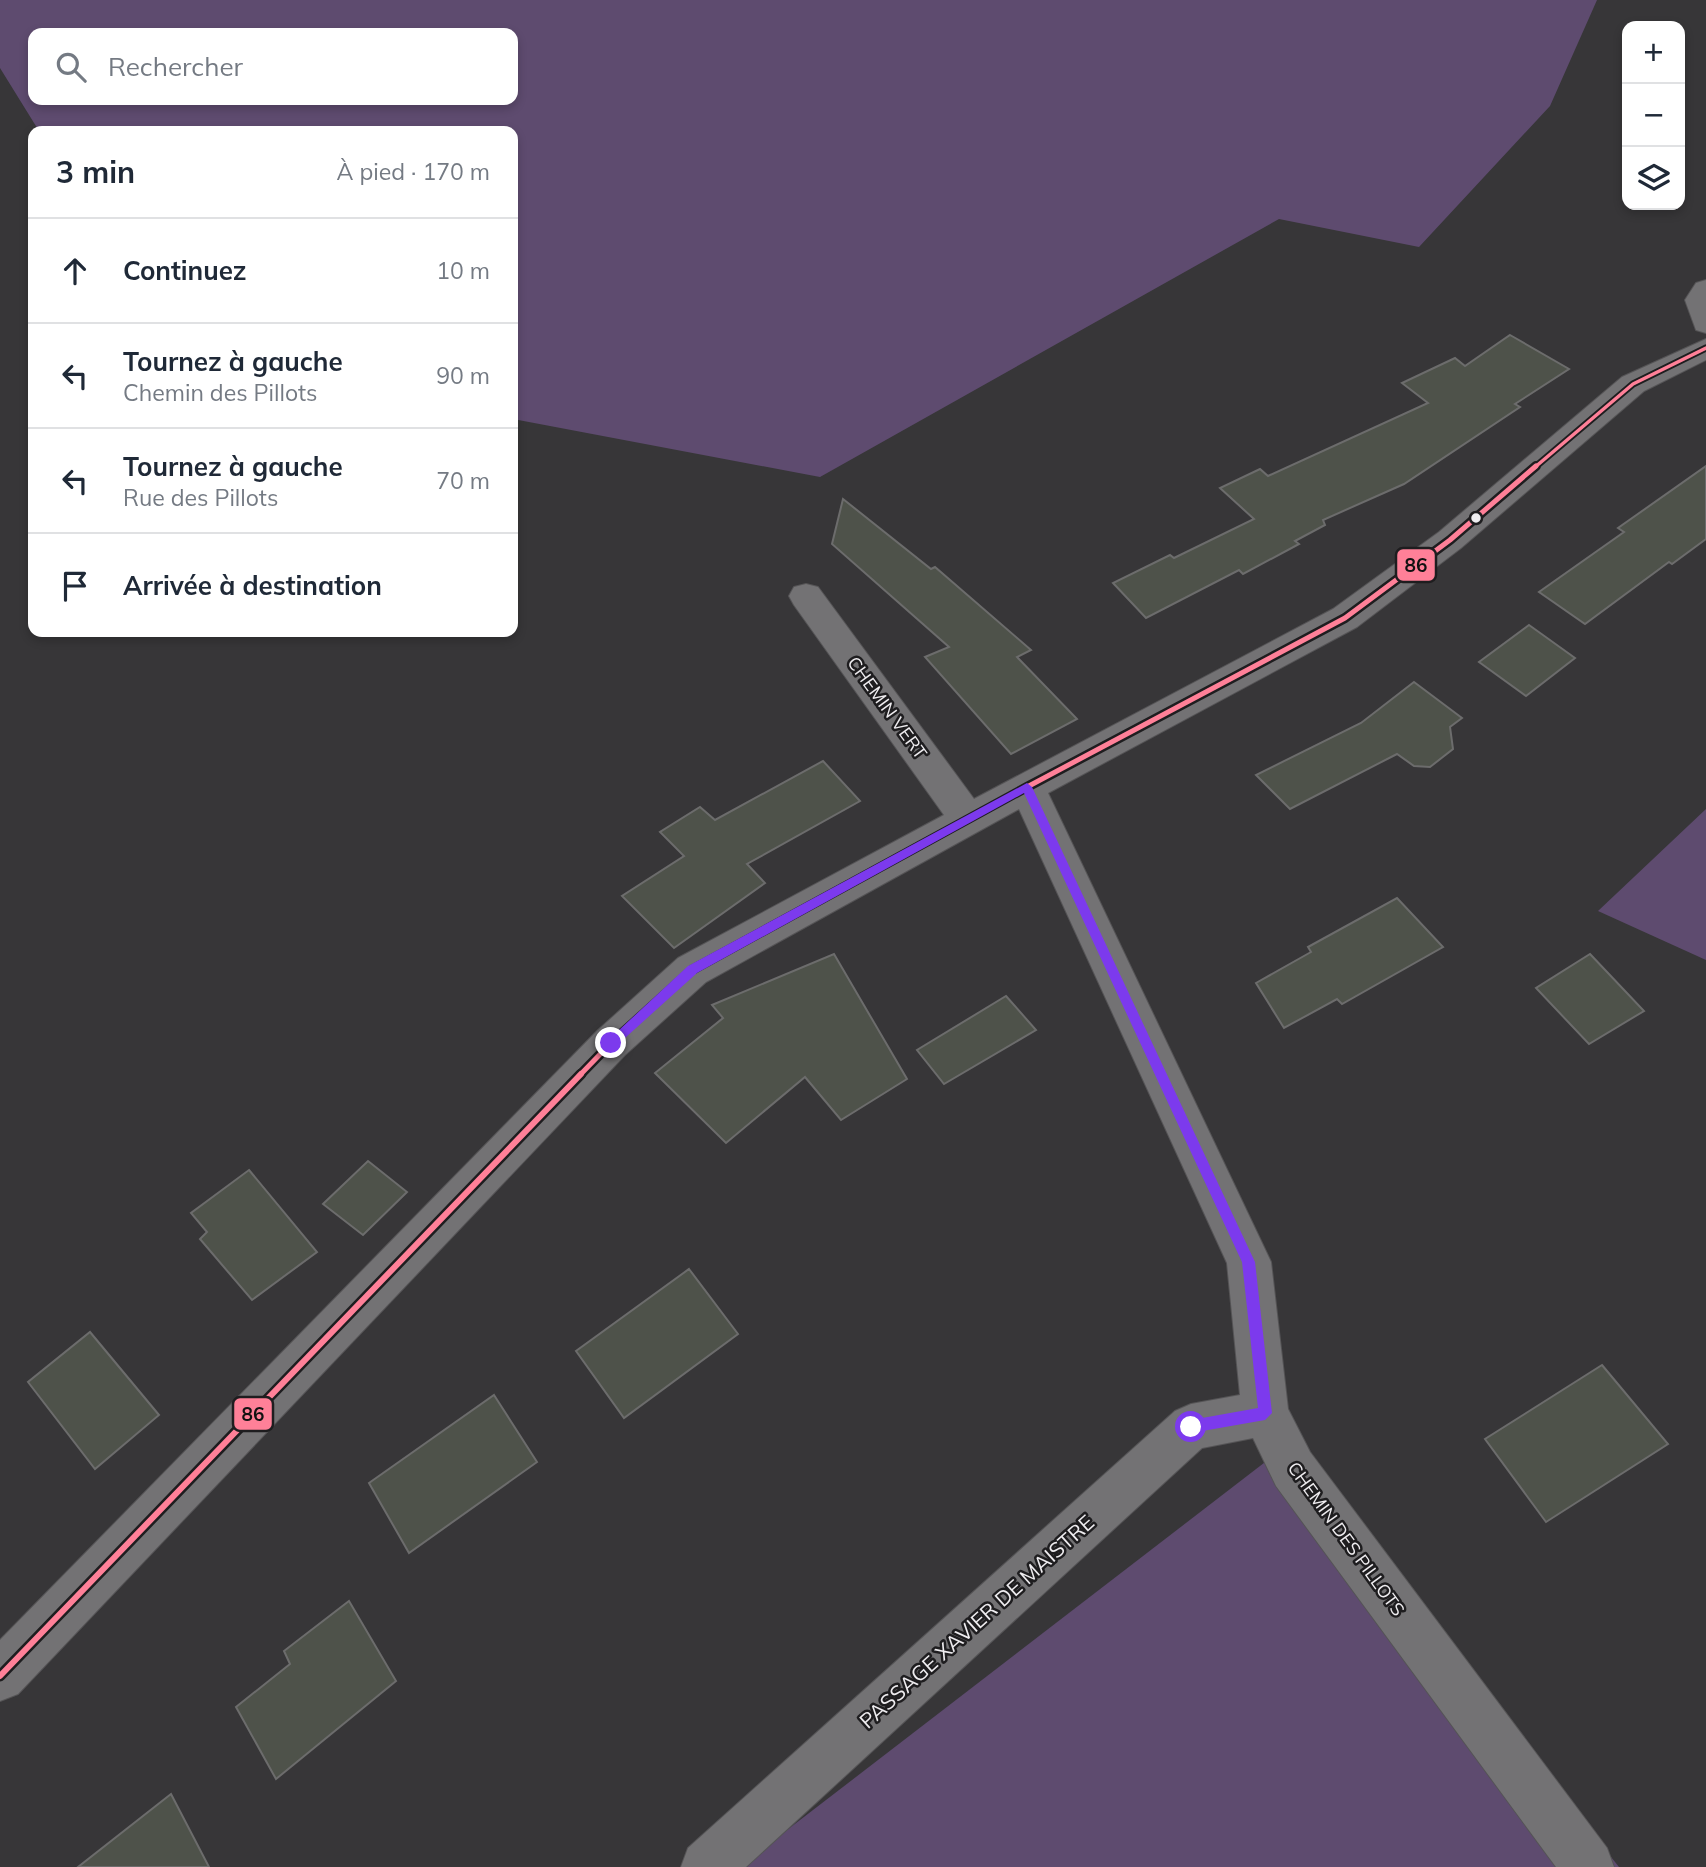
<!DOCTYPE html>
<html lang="fr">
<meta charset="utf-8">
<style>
body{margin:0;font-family:Mulish,sans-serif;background:#f2f2f3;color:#1f2937}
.controls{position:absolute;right:21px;top:21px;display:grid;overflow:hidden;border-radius:14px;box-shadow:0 4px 10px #0003}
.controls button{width:63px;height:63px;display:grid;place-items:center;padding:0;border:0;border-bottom:2px solid #e0e1e3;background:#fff;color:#1f2937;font:35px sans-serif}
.stop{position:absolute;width:21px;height:21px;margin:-16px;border:5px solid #7c3aed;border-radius:50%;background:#fff}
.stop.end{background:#7c3aed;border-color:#fff;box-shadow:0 2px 7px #0008}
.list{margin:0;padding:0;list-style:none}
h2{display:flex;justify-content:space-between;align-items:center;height:91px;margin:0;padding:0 28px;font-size:30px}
h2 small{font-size:23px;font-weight:400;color:#747a83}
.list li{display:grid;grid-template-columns:46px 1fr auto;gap:21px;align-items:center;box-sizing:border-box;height:105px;padding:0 28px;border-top:2px solid #e0e1e3}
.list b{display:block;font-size:26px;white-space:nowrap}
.list p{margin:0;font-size:23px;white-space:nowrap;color:#747a83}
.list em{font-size:23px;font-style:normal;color:#747a83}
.icon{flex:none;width:38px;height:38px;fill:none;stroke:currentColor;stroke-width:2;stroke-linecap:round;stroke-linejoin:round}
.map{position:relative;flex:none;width:1706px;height:1867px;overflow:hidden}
.search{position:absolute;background:#fff;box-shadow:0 4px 10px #0003;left:28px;top:28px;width:490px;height:77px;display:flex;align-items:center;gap:18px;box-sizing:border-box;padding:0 24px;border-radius:14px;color:#747a83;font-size:26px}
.panel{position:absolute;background:#fff;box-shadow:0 4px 10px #0003;left:28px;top:126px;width:490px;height:511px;border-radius:14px}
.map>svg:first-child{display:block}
.green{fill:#5e4b6f;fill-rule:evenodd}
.building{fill:#4e524a;stroke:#6c6c6c;stroke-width:2}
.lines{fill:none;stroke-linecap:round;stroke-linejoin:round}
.minor-casing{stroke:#555456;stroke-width:2}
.minor{fill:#737274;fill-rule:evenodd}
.bus-1-far2-casing{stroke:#1e1d1f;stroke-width:7}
.bus-1-far1-casing{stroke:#1e1d1f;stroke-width:10}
.bus-1-casing{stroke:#1e1d1f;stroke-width:11}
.bus-1-far2{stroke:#ff8098;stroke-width:3.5}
.bus-1-far1{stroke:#ff8098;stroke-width:5}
.bus-1{stroke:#ff8098;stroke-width:6}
.route{fill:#7c3aed}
.bus-dot{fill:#efedf0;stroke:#1e1d1f;stroke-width:2.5}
.labels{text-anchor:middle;stroke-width:5;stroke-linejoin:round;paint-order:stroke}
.street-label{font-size:18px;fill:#efedf0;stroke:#1e1d1f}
.near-street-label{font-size:21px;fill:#efedf0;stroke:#1e1d1f}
.line-badge{stroke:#1e1d1f;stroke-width:2.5}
.pale-badge-label{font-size:19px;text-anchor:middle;font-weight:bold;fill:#111}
</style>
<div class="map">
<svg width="1706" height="1867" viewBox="0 0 1706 1867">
<rect width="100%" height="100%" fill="#373638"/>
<g class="green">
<path d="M0,0H1597L1550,106L1419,247L1279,219L820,477L513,419V131H39L0,68ZM33,33H513V100H33Z"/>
<polygon points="1706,809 1706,960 1598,911"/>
<polygon points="1286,1446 1619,1867 739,1867"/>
</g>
<g class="building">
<polygon points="1510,335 1569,369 1515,404 1520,407 1404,484 1323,520 1325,525 1295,541 1299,544 1243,574 1239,570 1146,618 1113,583 1170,555 1174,558 1254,519 1220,488 1260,469 1268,476 1428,403 1402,383 1455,358 1465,366"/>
<polygon points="1706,466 1706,539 1672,564 1669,562 1585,624 1539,592 1624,532 1618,528"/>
<polygon points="843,499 931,569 935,567 1031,650 1017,657 1077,719 1011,754 925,657 949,647 832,544"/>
<polygon points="1529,625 1575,658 1526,696 1479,662"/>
<polygon points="1414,682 1462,718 1450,727 1453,749 1430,767 1414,766 1397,754 1290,809 1256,775 1361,723"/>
<polygon points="823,761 860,801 747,864 765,883 674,948 622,896 684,856 660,832 700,807 715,820"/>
<polygon points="1397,898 1443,947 1342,1004 1337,999 1284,1028 1256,983 1311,952 1308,947"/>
<polygon points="834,954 907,1079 841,1120 805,1077 726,1143 655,1073 723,1018 712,1005"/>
<polygon points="1590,954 1644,1011 1589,1044 1536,988"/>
<polygon points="1006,996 1036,1030 944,1084 917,1050"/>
<polygon points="368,1161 407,1192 363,1235 323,1204"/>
<polygon points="249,1170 317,1252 252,1300 200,1239 207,1232 191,1213"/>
<polygon points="689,1269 738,1334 624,1418 576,1351"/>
<polygon points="90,1332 159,1415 95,1469 28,1382"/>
<polygon points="1602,1365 1668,1444 1546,1522 1485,1439"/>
<polygon points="494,1395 537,1462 409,1553 369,1483"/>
<polygon points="349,1601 396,1681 276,1779 236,1707 290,1664 284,1651"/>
<polygon points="171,1794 209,1867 78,1867"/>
</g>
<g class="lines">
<defs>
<g id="minor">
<polygon points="1706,280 1706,333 1696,330 1685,300 1696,283"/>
<polygon points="1706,339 1706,360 1644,391 1461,548 1357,627 1048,793 1271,1262 1288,1409 1310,1452 1607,1848 1614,1867 1556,1867 1276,1486 1253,1438 1202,1448 746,1867 681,1867 688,1848 1175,1411 1191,1404 1240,1395 1227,1263 1019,809 706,982 625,1055 18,1694 0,1701 0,1640 597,1031 678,958 944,815 794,605 789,596 794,587 806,584 818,587 974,799 1333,609 1439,532 1622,377"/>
</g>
</defs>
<use href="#minor" class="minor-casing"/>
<use href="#minor" class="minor"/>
<defs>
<polyline id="bus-1-far2" points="1534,468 1633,384 1706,348"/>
<polyline id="bus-1-far1" points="579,1076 611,1043 692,970 1027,787 1345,618 1450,540 1536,466"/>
<polyline id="bus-1" points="0,1676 581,1074"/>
</defs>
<use href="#bus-1-far2" class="bus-1-far2-casing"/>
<use href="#bus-1-far1" class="bus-1-far1-casing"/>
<use href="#bus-1" class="bus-1-casing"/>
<use href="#bus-1-far2" class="bus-1-far2"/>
<use href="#bus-1-far1" class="bus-1-far1"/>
<use href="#bus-1" class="bus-1"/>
</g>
<polygon class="route" points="1027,783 1032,787 1255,1262 1272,1413 1265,1420 1191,1433 1184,1427 1191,1420 1258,1408 1242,1262 1024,793 697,973 615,1047 607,1047 605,1043 688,966"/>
<circle class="bus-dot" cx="1476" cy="518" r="6"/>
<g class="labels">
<g class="street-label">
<text transform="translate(887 708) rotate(54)" y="6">CHEMIN VERT</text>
<text transform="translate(1346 1539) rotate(54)" y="6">CHEMIN DES PILLOTS</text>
</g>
<g class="near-street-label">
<text transform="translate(977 1622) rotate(-42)" y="7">PASSAGE XAVIER DE MAISTRE</text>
</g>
</g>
<g class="line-badge">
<rect x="1396" y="548" width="40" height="34" rx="7" fill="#ff8098"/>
<rect x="233" y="1397" width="40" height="34" rx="7" fill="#ff8098"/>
</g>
<g class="pale-badge-label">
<text x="1416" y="572">86</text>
<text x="253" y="1421">86</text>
</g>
</svg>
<div class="controls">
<button>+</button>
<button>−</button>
<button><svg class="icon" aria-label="layers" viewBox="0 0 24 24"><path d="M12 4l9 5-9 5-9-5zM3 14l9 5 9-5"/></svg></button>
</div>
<div class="stop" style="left:1191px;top:1427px"></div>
<div class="stop end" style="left:611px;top:1043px"></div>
<div class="search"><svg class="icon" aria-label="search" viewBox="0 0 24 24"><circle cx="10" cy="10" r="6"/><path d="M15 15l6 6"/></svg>Rechercher</div>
<section class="panel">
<h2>3 min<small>À pied · 170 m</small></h2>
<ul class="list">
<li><svg class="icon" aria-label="ahead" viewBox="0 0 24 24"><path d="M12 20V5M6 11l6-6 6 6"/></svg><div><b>Continuez</b></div><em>10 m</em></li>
<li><svg class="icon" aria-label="left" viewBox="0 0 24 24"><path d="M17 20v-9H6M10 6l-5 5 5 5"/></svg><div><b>Tournez à gauche</b><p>Chemin des Pillots</p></div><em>90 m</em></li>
<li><svg class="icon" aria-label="left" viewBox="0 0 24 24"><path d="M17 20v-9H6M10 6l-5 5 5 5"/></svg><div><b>Tournez à gauche</b><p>Rue des Pillots</p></div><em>70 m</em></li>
<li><svg class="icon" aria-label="arrive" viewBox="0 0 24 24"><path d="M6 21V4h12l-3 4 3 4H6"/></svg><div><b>Arrivée à destination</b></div></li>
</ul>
</section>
</div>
